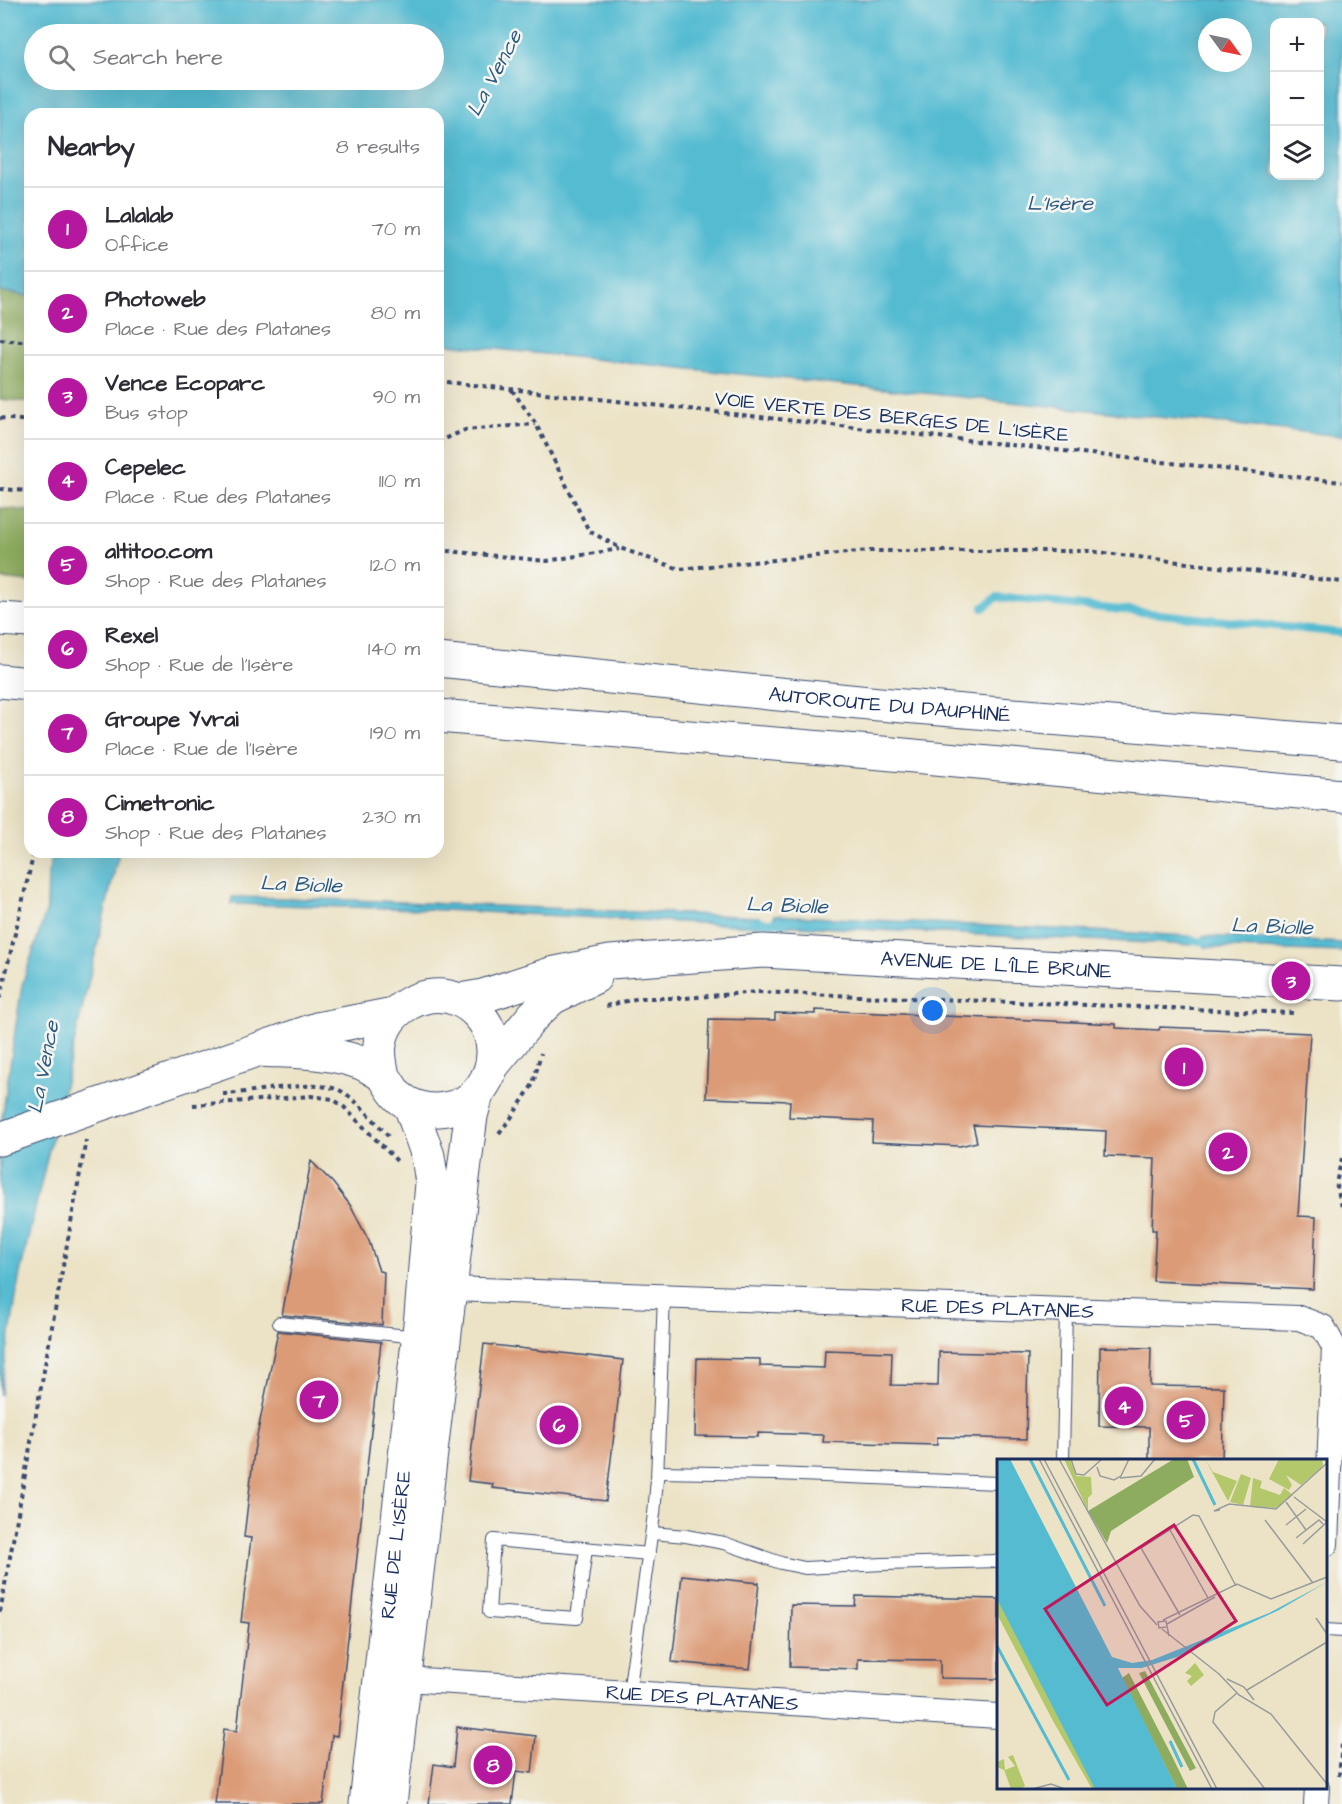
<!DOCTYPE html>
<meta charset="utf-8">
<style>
body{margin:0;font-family:"Architects Daughter",sans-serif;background:#f2f2f3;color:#2b2b33}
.controls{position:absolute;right:18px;top:18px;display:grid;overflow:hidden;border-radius:12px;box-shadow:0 6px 24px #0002}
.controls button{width:54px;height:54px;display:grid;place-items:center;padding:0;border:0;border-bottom:2px solid #e1e1e2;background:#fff;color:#2b2b33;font:30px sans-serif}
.compass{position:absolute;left:1198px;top:18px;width:54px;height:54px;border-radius:50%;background:#fff;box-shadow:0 6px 24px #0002;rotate:123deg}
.you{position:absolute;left:933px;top:1011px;width:21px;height:21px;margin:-15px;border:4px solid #fff;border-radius:50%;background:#1a73e8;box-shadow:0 0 0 9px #1a73e833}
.badge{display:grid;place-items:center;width:39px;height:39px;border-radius:50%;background:#b5179e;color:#fff;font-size:20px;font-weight:700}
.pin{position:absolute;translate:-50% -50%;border:3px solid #fff;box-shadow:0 2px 6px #0006}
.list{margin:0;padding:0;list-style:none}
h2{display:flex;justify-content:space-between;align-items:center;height:78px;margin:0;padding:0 24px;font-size:26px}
h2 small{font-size:20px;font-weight:400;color:#7c7c81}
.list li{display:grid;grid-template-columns:39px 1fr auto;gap:18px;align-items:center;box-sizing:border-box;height:84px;padding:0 24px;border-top:2px solid #e1e1e2}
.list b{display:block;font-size:22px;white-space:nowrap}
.list p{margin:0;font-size:20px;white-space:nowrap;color:#7c7c81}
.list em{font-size:20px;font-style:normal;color:#7c7c81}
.icon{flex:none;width:33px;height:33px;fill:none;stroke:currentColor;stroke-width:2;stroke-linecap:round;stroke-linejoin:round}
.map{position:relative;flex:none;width:1342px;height:1804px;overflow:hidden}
.search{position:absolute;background:#fff;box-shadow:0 6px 24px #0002;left:24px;top:24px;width:420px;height:66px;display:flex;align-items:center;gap:15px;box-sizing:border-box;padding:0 21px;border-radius:33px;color:#7c7c81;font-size:22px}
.panel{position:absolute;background:#fff;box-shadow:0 6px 24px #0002;left:24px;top:108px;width:420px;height:750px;border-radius:18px}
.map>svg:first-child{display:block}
.forest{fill:#8eac5f;stroke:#546e5e;stroke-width:1.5}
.water{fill:#54bbd1;stroke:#387598;stroke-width:1.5;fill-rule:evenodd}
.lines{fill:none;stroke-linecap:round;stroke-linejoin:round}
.stream{stroke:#54bbd1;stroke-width:8}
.building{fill:#db9b77}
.lane-casing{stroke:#3a4a6e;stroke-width:14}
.street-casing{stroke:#3a4a6e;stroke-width:26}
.secondary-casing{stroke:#3a4a6e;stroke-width:35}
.highway-casing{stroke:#3a4a6e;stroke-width:35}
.path{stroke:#3a4a6e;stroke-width:4;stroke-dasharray:4.5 4.5;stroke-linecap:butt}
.lane{stroke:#fff;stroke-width:12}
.street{stroke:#fff;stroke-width:24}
.secondary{stroke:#fff;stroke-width:33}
.highway{stroke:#fff;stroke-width:33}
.labels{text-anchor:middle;stroke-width:5;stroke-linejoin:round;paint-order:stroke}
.street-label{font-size:20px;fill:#1b2f5e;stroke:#f6f6f2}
.water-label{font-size:21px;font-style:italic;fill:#2c5980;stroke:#f6f6f2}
.inset-river{fill:none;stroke:#54bbd1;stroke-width:3}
.inset-road{fill:none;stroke:#989b9c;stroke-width:1.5}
.view{fill:#c2185b;fill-opacity:0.15;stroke:#c2185b;stroke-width:3}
.inset-edge{fill:none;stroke:#1b2f5e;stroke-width:3}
</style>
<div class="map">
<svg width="1342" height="1804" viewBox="0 0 1342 1804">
<rect width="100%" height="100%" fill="#f6f6f2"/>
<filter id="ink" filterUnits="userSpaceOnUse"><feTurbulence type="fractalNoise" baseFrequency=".0167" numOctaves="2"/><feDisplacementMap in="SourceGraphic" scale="12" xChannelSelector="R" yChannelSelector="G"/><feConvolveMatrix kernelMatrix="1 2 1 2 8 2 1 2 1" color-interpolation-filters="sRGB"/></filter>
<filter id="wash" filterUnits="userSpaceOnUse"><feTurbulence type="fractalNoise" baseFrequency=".008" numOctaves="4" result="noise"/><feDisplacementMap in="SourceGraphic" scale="24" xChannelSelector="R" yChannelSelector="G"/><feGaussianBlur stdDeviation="1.35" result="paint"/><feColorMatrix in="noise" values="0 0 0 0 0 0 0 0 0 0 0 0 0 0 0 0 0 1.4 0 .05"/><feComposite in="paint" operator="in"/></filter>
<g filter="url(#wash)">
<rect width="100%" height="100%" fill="#ece3c6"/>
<g class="forest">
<polygon points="0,291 30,296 30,402 0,399"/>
<polygon points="0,508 30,511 30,582 0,579"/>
</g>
<g class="water">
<path d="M0,0H1342V436L438,343V114H30V296L0,291ZM1320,22V176H1274V22ZM1207,27H1243V63H1207ZM34,34H434V80H34Z"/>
<polygon points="54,852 119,852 20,1273 0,1395 0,1132 22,985 47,909 48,873"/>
<polygon points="232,897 353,900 759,917 758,926 423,909 235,904 231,904"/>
<polygon points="774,915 1190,936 1192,937 1192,945 774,925"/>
<polygon points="1203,936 1342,943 1342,952 1204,947"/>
</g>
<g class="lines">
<g class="stream">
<polyline points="983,608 997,597 1342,633"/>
<polyline points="750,921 783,923"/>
<polyline points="1184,940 1211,942"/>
</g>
</g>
<g id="blocks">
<g class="building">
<polygon points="815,1010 1116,1024 1116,1028 1159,1030 1160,1027 1310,1033 1298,1216 1316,1217 1313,1289 1153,1281 1156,1230 1152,1230 1155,1158 1105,1156 1106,1131 973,1125 977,1142 960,1146 872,1142 873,1121 789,1117 790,1101 706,1098 709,1019 775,1020 775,1013 815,1014"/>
<polygon points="311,1161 333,1183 350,1205 369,1241 379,1271 384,1272 382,1325 282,1315"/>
<polygon points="278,1331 381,1342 337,1736 332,1735 323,1804 215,1804 224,1729 237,1731 249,1623 241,1622 251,1538 244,1537 254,1451"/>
<polygon points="484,1344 623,1360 606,1501 492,1488 493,1484 468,1481"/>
<polygon points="1100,1347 1151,1348 1150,1386 1224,1387 1222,1461 1149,1461 1149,1427 1099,1426"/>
<polygon points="825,1350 892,1352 891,1385 938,1386 939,1352 1028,1354 1026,1439 937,1437 937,1445 823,1442 824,1435 758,1433 758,1437 695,1436 697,1358 760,1359 760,1366 824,1368"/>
<polygon points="682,1575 759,1583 750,1669 672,1662"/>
<polygon points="856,1596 999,1599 999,1679 940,1678 940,1660 858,1659 858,1669 790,1667 791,1605 855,1606"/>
<polygon points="457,1727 536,1736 532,1773 516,1771 512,1804 429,1804 434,1764 453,1767"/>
</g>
</g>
</g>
<g filter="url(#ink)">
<use href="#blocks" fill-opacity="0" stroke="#3a4a6e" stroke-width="1.5"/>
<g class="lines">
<defs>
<g id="lane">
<polyline points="279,1323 418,1337"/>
<polyline points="1063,1460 1066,1310"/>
<polyline points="658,1472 775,1474 998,1483"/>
<polyline points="652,1533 686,1536 724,1543 781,1563 805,1568 883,1564 998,1561"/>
<polyline points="586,1549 577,1618 489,1612 494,1540 649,1554"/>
<polyline points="1326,1630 1342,1631"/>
<polyline points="629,1693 654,1514 657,1479 664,1296"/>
</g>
<g id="street">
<path id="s1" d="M452,1289L1299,1318L1323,1327L1334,1347L1326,1544"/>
<path id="s2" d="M406,1677L421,1680L998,1716"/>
<polyline points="1316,1804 1317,1788"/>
</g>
<g id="secondary">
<path id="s3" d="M460,1000L483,996L551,974L610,962L763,951L1342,984"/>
<path d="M260,1050C295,1052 331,1051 364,1064C369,1067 379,1072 383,1076C390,1083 392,1092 400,1098C424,1117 463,1113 481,1088C492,1073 496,1056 491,1037C487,1021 474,1007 459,1000C426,986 385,1008 380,1044C378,1055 381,1065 383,1076"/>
<polyline points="493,1065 534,1015 552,998 595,977"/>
<polyline points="0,1139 317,1029 394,1014"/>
<path id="s4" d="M366,1804L421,1315L432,1183L428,1156L410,1105"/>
<polyline points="390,1804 463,1178 471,1116 477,1094"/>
</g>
<g id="highway">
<polyline points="0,619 30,621"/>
<path id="s5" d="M438,660L879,704L1342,742"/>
<polyline points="0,681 30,684"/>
<polyline points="438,716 882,753 1342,796"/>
</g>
</defs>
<use href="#lane" class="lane-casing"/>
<use href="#street" class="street-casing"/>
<use href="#secondary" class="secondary-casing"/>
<use href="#highway" class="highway-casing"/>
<g class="path">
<polyline points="0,339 30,342"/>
<polyline points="438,381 1342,482"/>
<polyline points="512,390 536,424 589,531 620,548 679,569 869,551 1089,551 1342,582"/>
<polyline points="0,418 30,421"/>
<polyline points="438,442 465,430 535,424"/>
<polyline points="0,489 30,491"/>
<polyline points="438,550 547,561 619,549"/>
<polyline points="0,998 34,852"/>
<polyline points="606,1006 639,998 686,998 757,992 1293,1013"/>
<path d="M223,1094C252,1093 313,1079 339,1090C356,1098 377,1124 390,1138"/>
<polyline points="193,1105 311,1096 333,1099 344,1107 399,1163"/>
<polyline points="499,1133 511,1118 533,1084 541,1053"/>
<polyline points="1342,1158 1336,1183 1342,1207"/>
<polyline points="0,1612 86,1140"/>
<polyline points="1339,1776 1342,1743"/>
</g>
<use href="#lane" class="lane"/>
<use href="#street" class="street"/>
<use href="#secondary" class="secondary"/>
<use href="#highway" class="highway"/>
</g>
</g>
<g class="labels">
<g class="street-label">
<text transform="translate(892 416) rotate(6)" y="7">VOIE VERTE DES BERGES DE L'ISÈRE</text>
<text dy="7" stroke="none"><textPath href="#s5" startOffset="454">AUTOROUTE DU DAUPHINÉ</textPath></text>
<text dy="7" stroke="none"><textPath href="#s3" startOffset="542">AVENUE DE L'ÎLE BRUNE</textPath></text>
<text dy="7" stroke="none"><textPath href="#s1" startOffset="546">RUE DES PLATANES</textPath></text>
<text dy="7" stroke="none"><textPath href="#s4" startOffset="261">RUE DE L'ISÈRE</textPath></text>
<text dy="7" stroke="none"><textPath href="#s2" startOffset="297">RUE DES PLATANES</textPath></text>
</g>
<g class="water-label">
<text transform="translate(494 73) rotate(-62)" y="7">La Vence</text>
<text x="1060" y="210">L'Isère</text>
<text transform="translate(301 884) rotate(2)" y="7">La Biolle</text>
<text transform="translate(787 905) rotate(2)" y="7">La Biolle</text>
<text transform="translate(1272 926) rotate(2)" y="7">La Biolle</text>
<text transform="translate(43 1067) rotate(-79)" y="7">La Vence</text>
</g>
</g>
<g transform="translate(997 1459)">
<rect width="330" height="330" fill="#ece3c6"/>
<path d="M67,0H73L79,17L94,18L95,35L91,39V52ZM208,0L216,13L240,22L231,42ZM282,0H325L326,7L304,26L289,16L295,26L292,31L272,20ZM244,15L254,19L246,46L233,43ZM256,19L265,22L263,29L283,36L287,29L296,36L279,49L253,48ZM0,125L103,330H95L56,262L0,155ZM198,204L207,216L194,227L190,222L195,217L188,214ZM16,296L28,327L23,330H14L7,311L0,308V303L7,300L8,311L18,307L11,298Z" fill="#b3c76b"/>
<path d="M177,0H190L197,18L114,72L110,84L91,52ZM148,212L199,309L193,312L142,214ZM132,214L175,297L191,330H180L133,235L125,219Z" fill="#8eac5f"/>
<path d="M0,0H13L115,198L135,204L155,201L272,154L330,123L282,151L180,198L145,209H121L180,330H98L0,140Z" fill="#54bbd1"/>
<path class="inset-river" d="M33,0L108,147M196,0L218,46M0,187L72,321M173,282L185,308"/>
<path class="inset-road" d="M42,0L215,330M47,0L220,330M62,0L143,147L160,166M74,0L79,15L87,16L105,0M100,8L103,17L117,21L124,17L132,0M123,19L144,17L158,0M297,38L330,63L306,85M289,43L309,71M223,51L217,52L232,45L279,50L330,4M268,61L316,124M289,66L309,50M173,71L211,139M299,79L322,61L326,65M183,156L144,89L196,56L202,57L239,127M319,159L330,175M166,161L240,125L274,140L330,118M170,165L218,138M169,168L162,169L161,163L169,162L172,177M165,170L222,215M222,215L242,236L274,255L330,325M230,220L247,228L257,241M250,231L330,183M240,234L218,253L216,263L268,330M35,330L54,325L68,330"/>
<path class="view" d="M177,66L239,162L110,246L48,150Z"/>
<rect width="330" height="330" class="inset-edge"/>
</g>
</svg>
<div class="controls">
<button>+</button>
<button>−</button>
<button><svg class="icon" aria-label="layers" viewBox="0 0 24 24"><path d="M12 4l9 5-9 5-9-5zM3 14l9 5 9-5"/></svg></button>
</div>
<svg class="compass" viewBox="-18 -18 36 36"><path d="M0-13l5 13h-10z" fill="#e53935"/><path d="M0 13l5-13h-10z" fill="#7c7c81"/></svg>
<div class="you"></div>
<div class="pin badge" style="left:1184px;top:1067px">1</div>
<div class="pin badge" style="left:1228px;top:1152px">2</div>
<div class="pin badge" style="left:1291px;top:981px">3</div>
<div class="pin badge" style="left:1124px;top:1406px">4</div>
<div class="pin badge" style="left:1186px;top:1420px">5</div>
<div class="pin badge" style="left:559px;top:1425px">6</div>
<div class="pin badge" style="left:319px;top:1400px">7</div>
<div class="pin badge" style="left:493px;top:1765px">8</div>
<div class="search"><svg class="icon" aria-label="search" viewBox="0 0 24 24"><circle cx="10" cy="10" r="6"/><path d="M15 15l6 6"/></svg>Search here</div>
<section class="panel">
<h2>Nearby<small>8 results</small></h2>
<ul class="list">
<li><span class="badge">1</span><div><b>Lalalab</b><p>Office</p></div><em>70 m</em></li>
<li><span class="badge">2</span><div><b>Photoweb</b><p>Place · Rue des Platanes</p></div><em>80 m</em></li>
<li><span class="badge">3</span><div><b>Vence Ecoparc</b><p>Bus stop</p></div><em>90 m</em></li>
<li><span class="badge">4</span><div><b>Cepelec</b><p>Place · Rue des Platanes</p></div><em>110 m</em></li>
<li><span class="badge">5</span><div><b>altitoo.com</b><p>Shop · Rue des Platanes</p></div><em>120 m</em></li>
<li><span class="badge">6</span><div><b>Rexel</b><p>Shop · Rue de l'Isère</p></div><em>140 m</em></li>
<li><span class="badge">7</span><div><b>Groupe Yvrai</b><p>Place · Rue de l'Isère</p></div><em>190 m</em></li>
<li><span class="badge">8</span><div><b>Cimetronic</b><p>Shop · Rue des Platanes</p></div><em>230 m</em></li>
</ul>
</section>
</div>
